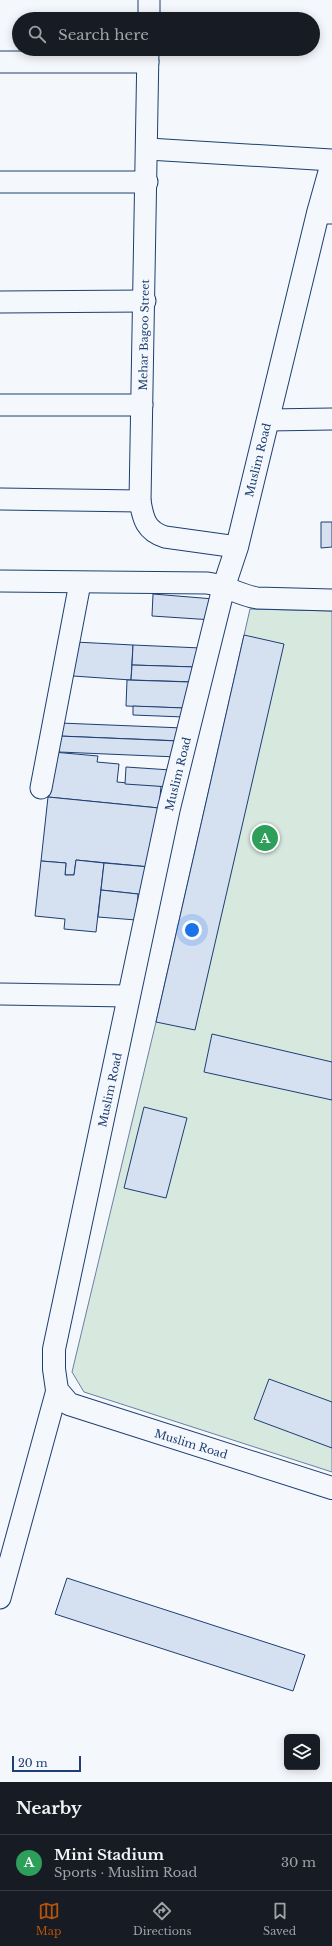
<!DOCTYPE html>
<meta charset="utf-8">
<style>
body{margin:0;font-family:"Libre Baskerville",serif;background:#20242c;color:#f1f3f6}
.controls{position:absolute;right:12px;bottom:12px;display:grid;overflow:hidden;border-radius:6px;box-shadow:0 2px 10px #0003}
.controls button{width:36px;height:36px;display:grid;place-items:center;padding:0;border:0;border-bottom:1px solid #363941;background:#171b24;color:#f1f3f6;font:20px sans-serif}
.scale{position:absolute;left:12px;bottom:10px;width:69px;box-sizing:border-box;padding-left:4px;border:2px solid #1d3f73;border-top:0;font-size:11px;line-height:14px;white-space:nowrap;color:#1d3f73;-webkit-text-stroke:3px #f4f7fb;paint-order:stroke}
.you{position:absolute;left:192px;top:930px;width:14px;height:14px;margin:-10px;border:3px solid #fff;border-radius:50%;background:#1a73e8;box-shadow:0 0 0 6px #1a73e833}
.badge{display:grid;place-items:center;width:26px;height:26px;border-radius:50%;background:#b45309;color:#fff;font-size:13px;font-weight:700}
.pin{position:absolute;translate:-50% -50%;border:2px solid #fff;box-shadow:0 1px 4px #0006}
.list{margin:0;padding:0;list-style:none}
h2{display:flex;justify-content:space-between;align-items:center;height:52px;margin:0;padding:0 16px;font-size:17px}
h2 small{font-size:13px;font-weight:400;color:#9ea1a6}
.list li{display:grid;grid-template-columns:26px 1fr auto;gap:12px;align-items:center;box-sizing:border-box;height:56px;padding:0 16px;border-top:1px solid #363941}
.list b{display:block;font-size:15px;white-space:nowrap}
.list p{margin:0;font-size:13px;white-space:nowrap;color:#9ea1a6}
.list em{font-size:13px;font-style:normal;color:#9ea1a6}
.icon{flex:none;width:22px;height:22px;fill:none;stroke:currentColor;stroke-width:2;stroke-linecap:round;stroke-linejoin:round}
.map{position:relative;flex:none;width:332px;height:1782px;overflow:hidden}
.search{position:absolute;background:#171b24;box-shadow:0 2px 10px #0003;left:12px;right:12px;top:12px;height:44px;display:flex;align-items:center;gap:10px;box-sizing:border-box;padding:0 14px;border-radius:22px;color:#9ea1a6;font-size:15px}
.sheet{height:108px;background:#171b24}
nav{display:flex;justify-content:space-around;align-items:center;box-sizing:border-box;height:56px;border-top:1px solid #363941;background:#171b24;font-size:11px;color:#9ea1a6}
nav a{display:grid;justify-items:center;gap:2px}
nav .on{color:#b45309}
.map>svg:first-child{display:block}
.green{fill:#d7e8df;stroke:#687fa3}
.building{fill:#d5e0f0;stroke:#1d3f73}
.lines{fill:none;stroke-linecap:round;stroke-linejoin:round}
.minor-casing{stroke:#1d3f73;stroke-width:23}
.tertiary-casing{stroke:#1d3f73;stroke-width:24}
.minor{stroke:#f4f7fb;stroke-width:21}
.tertiary{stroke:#f4f7fb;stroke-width:22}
.labels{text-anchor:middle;stroke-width:3;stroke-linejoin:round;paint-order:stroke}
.street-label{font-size:11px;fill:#1d3f73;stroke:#f4f7fb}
</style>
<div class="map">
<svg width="332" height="1782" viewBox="0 0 332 1782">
<rect width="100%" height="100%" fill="#f4f7fb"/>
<polygon class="green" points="250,609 332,611 332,1472 84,1392 72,1372 156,1022"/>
<g class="building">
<polygon points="321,522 332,522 332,547 321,548"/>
<polygon points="153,594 214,599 213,620 152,616"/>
<polygon points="244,635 284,644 195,1030 156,1022"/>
<polygon points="75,642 133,645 131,680 73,676"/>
<polygon points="133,645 201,648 196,667 132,665"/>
<polygon points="132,665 196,667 196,682 131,680"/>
<polygon points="127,680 190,682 184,708 126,706"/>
<polygon points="133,706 184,708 184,717 133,715"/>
<polygon points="60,723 183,728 182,741 59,736"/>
<polygon points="59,736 178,741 177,757 59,752"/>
<polygon points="53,752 98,756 97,762 119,764 117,782 161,786 159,808 48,797"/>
<polygon points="126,767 171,770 170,787 125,784"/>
<polygon points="48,797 159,808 150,867 76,860 74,875 65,875 66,863 41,861"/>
<polygon points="76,860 104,863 96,932 64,929 65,919 35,916 41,861 66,863 65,875 74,875"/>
<polygon points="104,863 150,867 147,895 101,890"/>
<polygon points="101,890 138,894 136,920 98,917"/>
<polygon points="212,1034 332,1062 332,1100 204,1072"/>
<polygon points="144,1107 187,1118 166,1198 124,1188"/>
<polygon points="269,1379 332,1402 332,1448 254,1419"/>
<polygon points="67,1578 305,1655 293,1691 55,1614"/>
</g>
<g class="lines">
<defs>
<g id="minor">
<polyline points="149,19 149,0"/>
<path d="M148,49L140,501C143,519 146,531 165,537L237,547"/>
<polyline points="0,62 148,62"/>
<polyline points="148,149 332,160"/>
<polyline points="0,182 147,182"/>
<polyline points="318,213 332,213"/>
<polyline points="0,302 145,301"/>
<polyline points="0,405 142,405"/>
<polyline points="268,420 332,419"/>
<polyline points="0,499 140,501"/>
<path d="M0,581L207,583C225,585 239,595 257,598L332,600"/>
<polyline points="41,788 80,583"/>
<polyline points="0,994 129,996"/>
<polyline points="0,1598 57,1390"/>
</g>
<polyline id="tertiary" points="332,163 318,213 237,547 224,586 169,808 54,1349 54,1369 57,1390 69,1404 332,1488"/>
</defs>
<use href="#minor" class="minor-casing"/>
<use href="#tertiary" class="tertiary-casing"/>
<use href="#minor" class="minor"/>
<use href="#tertiary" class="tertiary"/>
</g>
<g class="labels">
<g class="street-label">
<text transform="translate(144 335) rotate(-89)" y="4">Mehar Bagoo Street</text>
<text transform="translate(258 460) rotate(-76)" y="4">Muslim Road</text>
<text transform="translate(178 774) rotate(-76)" y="4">Muslim Road</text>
<text transform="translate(110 1090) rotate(-78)" y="4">Muslim Road</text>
<text transform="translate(191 1444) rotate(17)" y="4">Muslim Road</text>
</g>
</g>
</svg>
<div class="controls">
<button><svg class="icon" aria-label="layers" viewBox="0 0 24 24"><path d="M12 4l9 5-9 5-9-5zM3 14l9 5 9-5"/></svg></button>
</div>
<div class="scale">20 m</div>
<div class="you"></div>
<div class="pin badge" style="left:265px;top:838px;background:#2e9e5b">A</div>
<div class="search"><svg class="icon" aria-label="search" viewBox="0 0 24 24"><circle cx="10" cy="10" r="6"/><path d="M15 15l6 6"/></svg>Search here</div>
</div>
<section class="sheet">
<h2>Nearby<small></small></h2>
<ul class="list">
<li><span class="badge" style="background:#2e9e5b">A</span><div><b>Mini Stadium</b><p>Sports · Muslim Road</p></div><em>30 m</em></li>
</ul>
</section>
<nav>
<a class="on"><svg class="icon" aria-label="map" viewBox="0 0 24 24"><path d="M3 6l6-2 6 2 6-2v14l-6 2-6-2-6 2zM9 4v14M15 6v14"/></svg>Map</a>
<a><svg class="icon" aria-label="directions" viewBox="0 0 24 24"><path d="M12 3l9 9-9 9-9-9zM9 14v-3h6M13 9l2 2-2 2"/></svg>Directions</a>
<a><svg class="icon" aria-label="saved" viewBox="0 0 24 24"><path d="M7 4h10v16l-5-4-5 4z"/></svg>Saved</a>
</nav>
